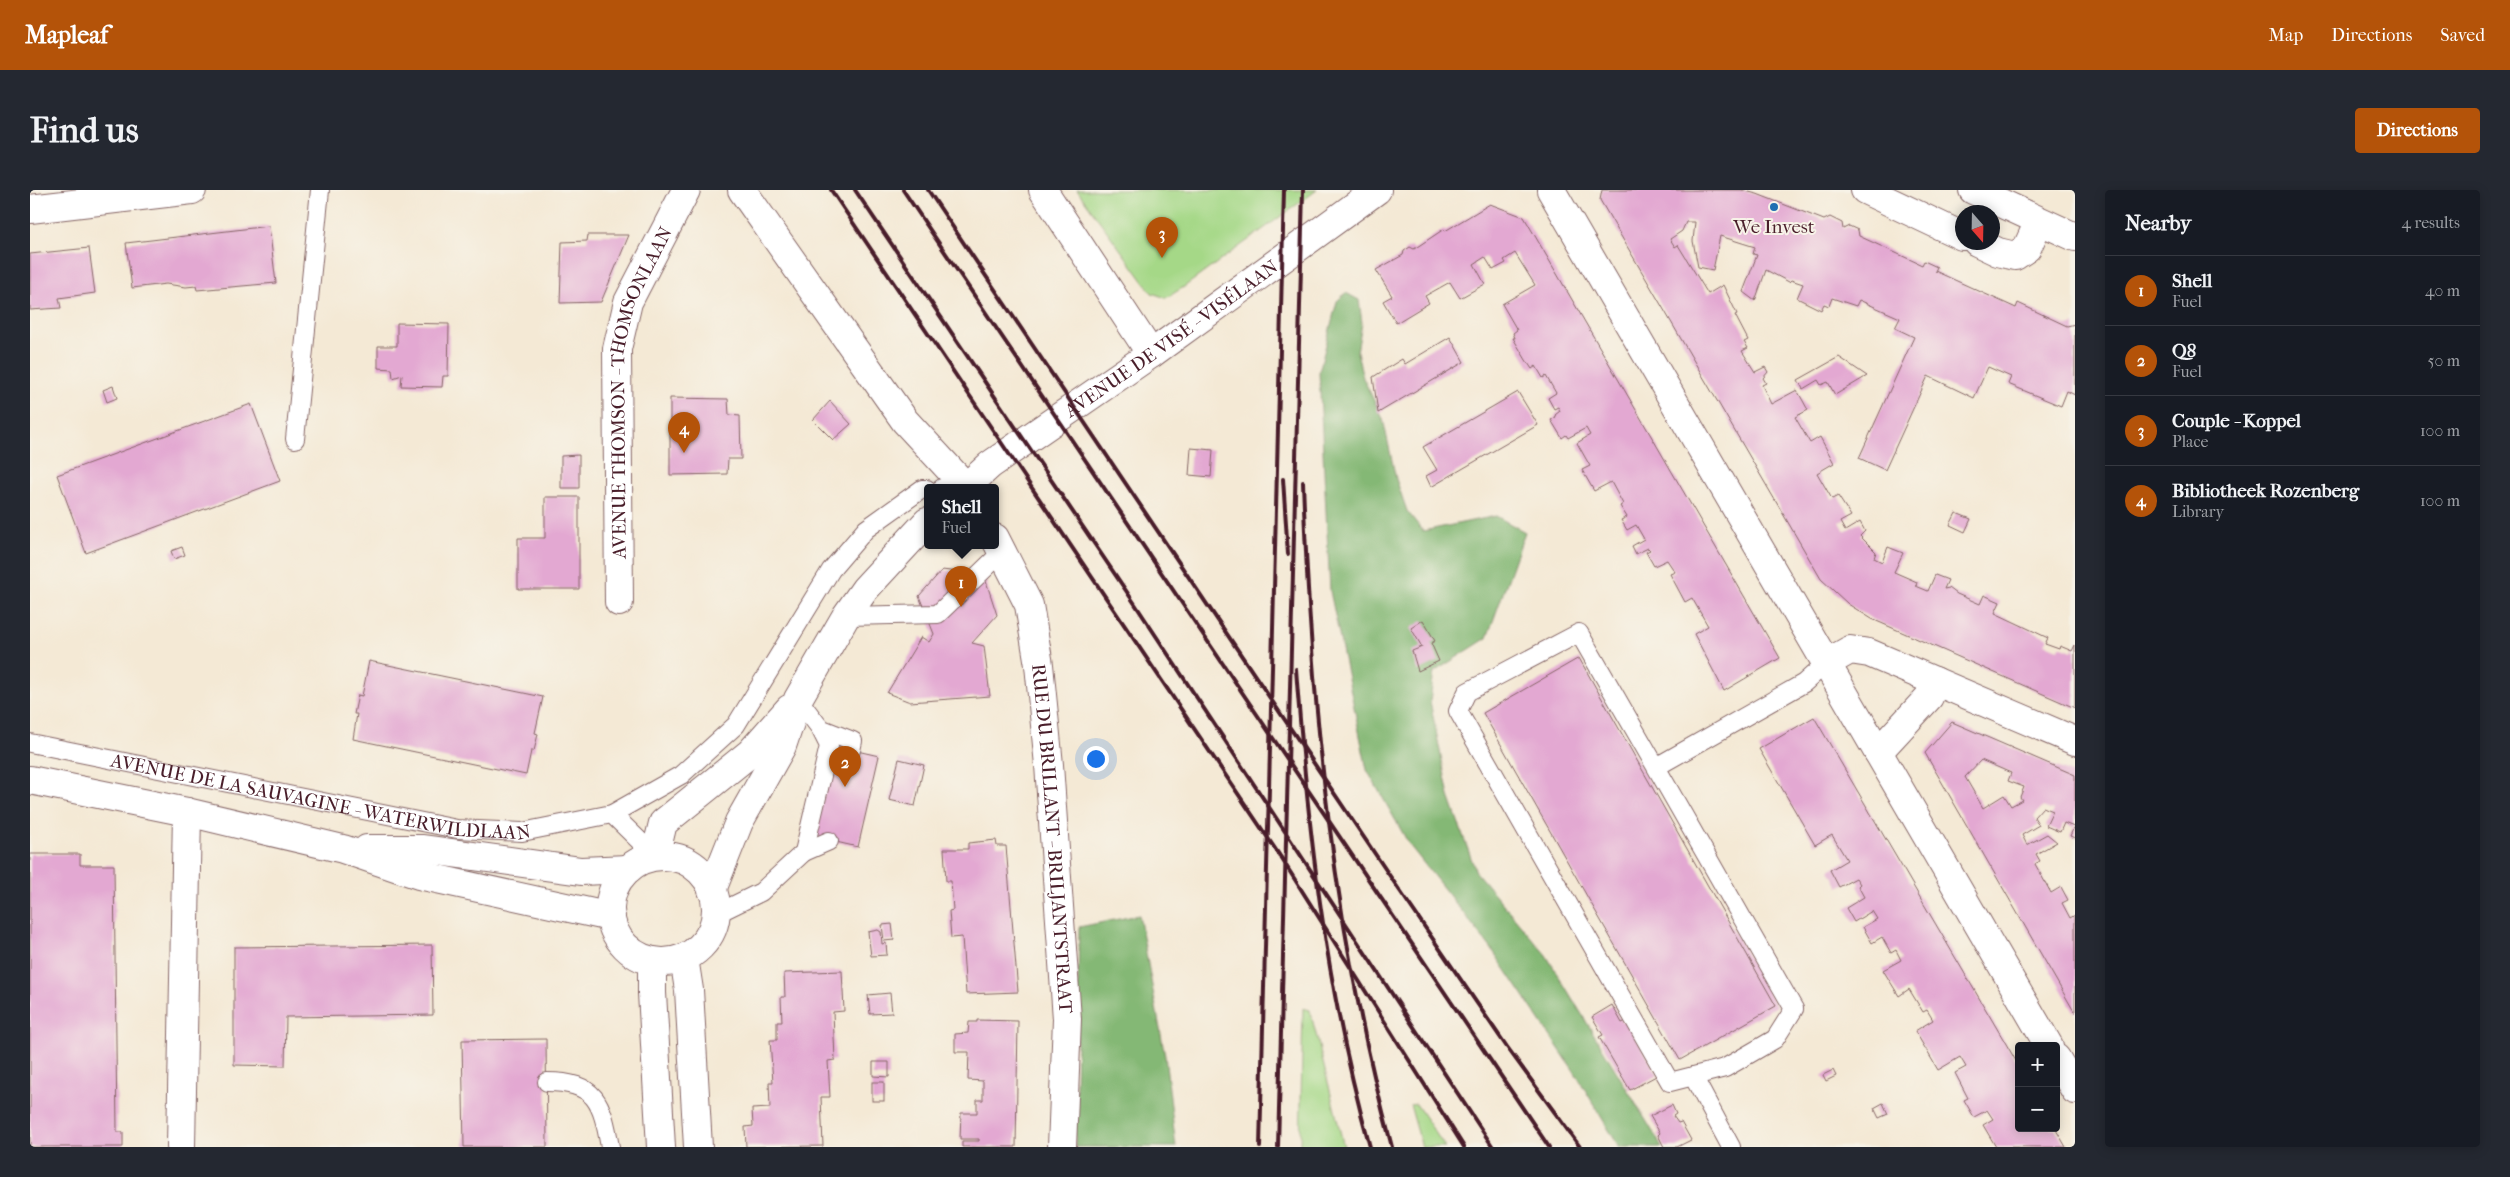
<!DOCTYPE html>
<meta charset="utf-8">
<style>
body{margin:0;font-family:"IM FELL French Canon",serif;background:#242831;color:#f1f3f6}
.controls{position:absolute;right:15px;bottom:15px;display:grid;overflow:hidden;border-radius:5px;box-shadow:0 2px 12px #0003}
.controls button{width:45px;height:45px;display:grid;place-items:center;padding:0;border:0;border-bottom:1px solid #363941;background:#171b24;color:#f1f3f6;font:25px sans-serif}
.compass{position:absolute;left:1925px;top:15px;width:45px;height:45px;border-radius:50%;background:#171b24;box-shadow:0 2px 12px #0003;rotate:160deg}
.you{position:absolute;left:1065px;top:568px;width:18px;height:18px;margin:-12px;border:4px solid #fff;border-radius:50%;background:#1a73e8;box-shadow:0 0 0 8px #1a73e833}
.badge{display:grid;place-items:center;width:32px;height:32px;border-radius:50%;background:#b45309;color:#fff;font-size:16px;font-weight:700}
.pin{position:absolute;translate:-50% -41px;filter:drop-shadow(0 1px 2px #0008)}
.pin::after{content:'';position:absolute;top:26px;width:18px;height:15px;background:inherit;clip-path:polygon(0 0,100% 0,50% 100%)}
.popup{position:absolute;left:894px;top:294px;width:75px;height:65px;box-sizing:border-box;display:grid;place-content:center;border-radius:5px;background:#171b24;filter:drop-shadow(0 1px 4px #0005);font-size:16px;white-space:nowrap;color:#9ea1a6}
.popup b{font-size:19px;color:#f1f3f6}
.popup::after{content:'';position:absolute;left:50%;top:100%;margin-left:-10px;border:10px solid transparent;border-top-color:#171b24}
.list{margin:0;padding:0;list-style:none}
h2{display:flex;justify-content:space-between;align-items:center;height:65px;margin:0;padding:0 20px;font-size:21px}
h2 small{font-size:16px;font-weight:400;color:#9ea1a6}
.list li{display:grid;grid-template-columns:32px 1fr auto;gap:15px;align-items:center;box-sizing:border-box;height:70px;padding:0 20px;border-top:1px solid #363941}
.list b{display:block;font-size:19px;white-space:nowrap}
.list p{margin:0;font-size:16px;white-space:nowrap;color:#9ea1a6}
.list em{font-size:16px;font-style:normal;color:#9ea1a6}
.map{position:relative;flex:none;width:2045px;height:957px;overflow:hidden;border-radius:5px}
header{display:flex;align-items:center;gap:30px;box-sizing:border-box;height:70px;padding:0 25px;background:#b45309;color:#fff}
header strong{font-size:24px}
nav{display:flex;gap:28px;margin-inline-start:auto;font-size:18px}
.intro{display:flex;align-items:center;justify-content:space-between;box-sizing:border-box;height:120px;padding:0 30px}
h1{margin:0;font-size:35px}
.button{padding:12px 22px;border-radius:5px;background:#b45309;color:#fff;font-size:18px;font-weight:700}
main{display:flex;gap:30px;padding:0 30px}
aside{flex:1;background:#171b24;border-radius:5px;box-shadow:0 2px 12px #0003}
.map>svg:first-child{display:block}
.green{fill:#a5d887;stroke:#787c59}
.forest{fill:#84b874;stroke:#676c50}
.building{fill:#e3a8d2;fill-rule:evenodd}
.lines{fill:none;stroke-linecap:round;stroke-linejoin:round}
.service-casing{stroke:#866666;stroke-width:20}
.minor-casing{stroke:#866666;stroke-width:30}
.tertiary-casing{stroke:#866666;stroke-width:30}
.service{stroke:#fff;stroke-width:18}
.minor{stroke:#fff;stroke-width:28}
.tertiary{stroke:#fff;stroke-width:28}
.rail{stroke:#4a1f2b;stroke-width:4}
.poi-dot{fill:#1f6fb2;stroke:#f7f3e8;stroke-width:2}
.labels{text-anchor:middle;stroke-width:4;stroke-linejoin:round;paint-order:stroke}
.poi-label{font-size:19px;fill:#4a1f2b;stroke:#f7f3e8}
.street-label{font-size:19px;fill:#4a1f2b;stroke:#f7f3e8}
</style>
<header>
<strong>Mapleaf</strong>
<nav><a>Map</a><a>Directions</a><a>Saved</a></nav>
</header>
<div class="intro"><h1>Find us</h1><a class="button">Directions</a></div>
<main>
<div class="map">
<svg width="2045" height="957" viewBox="0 0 2045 957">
<rect width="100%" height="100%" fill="#f7f3e8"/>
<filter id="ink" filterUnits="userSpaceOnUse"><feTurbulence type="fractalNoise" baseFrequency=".02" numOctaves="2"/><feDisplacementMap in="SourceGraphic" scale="10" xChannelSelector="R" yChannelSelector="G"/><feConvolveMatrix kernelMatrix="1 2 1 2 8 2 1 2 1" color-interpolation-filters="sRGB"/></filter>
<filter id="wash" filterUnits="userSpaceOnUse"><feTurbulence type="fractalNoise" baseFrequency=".0096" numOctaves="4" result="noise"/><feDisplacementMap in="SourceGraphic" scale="20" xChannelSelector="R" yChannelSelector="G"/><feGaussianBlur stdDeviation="1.12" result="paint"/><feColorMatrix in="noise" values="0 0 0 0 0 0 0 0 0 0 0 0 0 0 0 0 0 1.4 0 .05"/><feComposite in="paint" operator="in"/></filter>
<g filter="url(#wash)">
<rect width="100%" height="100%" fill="#f4e9d5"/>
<g class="green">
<polygon points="1047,0 1287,0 1154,97 1136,108 1122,103"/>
<polygon points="1273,818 1280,820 1314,957 1270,957"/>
<polygon points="1386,914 1415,957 1392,957 1380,915"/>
</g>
<g class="forest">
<polygon points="1316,103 1329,110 1332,133 1327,162 1333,188 1353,229 1366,289 1377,321 1393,341 1466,326 1495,342 1457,448 1404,482 1400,511 1419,606 1446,682 1516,765 1632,957 1589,957 1544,881 1461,758 1380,656 1337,580 1300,401 1289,182 1307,111"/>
<polygon points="1109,725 1135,866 1146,957 1045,957 1049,737"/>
</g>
<g id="blocks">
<g class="building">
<polygon points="1572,0 1711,0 1727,4 1794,30 1800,27 1812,33 1813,39 1819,36 1828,40 1829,46 1892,75 1894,71 1907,77 1905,81 1986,118 1988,113 2037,136 2045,134 2045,205 2037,201 2031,216 1978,194 1981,187 1958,177 1944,208 1898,186 1855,280 1829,268 1884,147 1865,138 1870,128 1829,110 1826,116 1802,108 1799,116 1794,114 1791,120 1767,108 1773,94 1761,90 1759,92 1736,80 1725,111 1713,102 1727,65 1723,64 1725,57 1690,46 1683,80 1668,77 1663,51 1665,32 1656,32 1652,41 1640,49 1645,57 1648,55 1678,104 1693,95 1707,124 1705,125 1718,150 1714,152 1718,158 1712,161 1725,182 1735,177 1738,182 1733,188 1736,193 1732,195 1741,214 1767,200 1778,220 1765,227 1780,253 1790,247 1804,273 1787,283 1802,309 1808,306 1821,326 1810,332 1815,341 1830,332 1835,341 1830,346 1846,362 1844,368 1852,372 1858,357 1873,363 1864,382 1887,392 1886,396 1898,401 1905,385 1918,390 1914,399 1919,398 1927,404 1950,414 1954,405 1970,412 1965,423 2018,448 2015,454 2029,459 2030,456 2042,461 2045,455 2045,518 1842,429 1818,414 1791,389 1570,10"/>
<polygon points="1460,14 1494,27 1750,468 1694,501 1664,444 1678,436 1662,408 1655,412 1640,384 1645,382 1637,370 1624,376 1616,362 1620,360 1618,358 1606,364 1602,356 1614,349 1606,335 1597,340 1591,330 1597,327 1590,316 1593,314 1581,292 1564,301 1552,280 1560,276 1547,253 1560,245 1556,238 1538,248 1536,245 1532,248 1521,230 1526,227 1525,225 1530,221 1528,217 1524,219 1518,208 1526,203 1516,186 1513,188 1506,176 1502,179 1496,170 1483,148 1485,148 1483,143 1487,140 1472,114 1505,95 1485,63 1474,70 1476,73 1463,80 1455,67 1444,74 1455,94 1430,108 1420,92 1395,106 1399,113 1366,133 1353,111 1362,106 1346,80 1373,65 1374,61 1380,57 1384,59 1414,39 1415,41"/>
<polygon points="239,36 246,93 167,100 166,96 156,97 136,94 102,98 96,53"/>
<polygon points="558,45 599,45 571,112 530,113 532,52 557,51"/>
<polygon points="59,58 65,103 29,108 31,118 0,120 0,64"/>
<polygon points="367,133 419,134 418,186 413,186 412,197 371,196 372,185 363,188 362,179 348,178 348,156 367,156"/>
<polygon points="1420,147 1434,172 1348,223 1343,187 1372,169 1375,174"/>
<polygon points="1809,167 1837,186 1805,205 1798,192 1791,195 1788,190 1773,199 1768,190"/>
<polygon points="83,196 87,208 77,212 73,200"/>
<polygon points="1488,202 1508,235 1401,297 1396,286 1407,280 1393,257"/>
<polygon points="640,208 698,209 699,225 710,226 711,269 698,269 697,284 640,285"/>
<polygon points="800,211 821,234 803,250 783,230"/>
<polygon points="221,214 250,291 56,363 27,285"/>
<polygon points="1161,258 1183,260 1181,287 1159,285"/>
<polygon points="549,265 549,298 531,298 531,266"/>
<polygon points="515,307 549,307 549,399 488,399 488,348 515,348"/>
<polygon points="1926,323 1941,329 1935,342 1920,335"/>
<polygon points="152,357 155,365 144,369 141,361"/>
<polygon points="912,380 954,385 967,425 942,453 954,456 960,506 880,512 857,503 891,447 899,452 904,444 889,406"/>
<polygon points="1393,430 1405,451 1401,453 1409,471 1388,481 1382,461 1392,457 1381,438"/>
<polygon points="1549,468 1746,816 1650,870 1453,523"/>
<polygon points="339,471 513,507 505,543 508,544 504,561 501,561 496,585 323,549 327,524 324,524 328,505 332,506"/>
<polygon points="1784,527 1989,876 1989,938 2025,938 2036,957 1966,957 1953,935 1963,929 1957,920 1944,927 1934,910 1938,908 1925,883 1936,877 1930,867 1908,880 1885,841 1903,830 1897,820 1893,822 1879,799 1869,806 1853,780 1871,770 1866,760 1861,763 1852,747 1842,753 1833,737 1847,729 1842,721 1824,732 1816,718 1834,707 1828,696 1830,694 1826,688 1809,697 1800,680 1817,670 1802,645 1785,655 1729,559"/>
<path d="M1922,532L2045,585V648L2040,646L2044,637L2034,633L2030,642L2016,636L2023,621L2013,617L2004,627L2009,635L1992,645L1997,655L2017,644L2027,652L2006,664L2010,671L2005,674L2021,703L2031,697L2038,710L2032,713L2040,728L2045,725V823L1895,563ZM1951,570L1981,583L1978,591L1994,597L1990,607L1992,610L1981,616L1974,605L1953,618L1935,587Z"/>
<polygon points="805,556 849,566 828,657 784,647"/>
<polygon points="869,569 894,575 885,616 859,610"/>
<polygon points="966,650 967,656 976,656 988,802 936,804 932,747 921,748 919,721 923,720 921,691 916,691 914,659 938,659 938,653"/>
<polygon points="0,664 50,664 50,675 84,675 87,942 93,942 93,957 0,957"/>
<polygon points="862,734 864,750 854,751 852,735"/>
<polygon points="848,740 851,742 852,754 856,753 857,765 841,766 838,742"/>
<polygon points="402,755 403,825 256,827 255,876 204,875 204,757"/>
<polygon points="812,781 814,821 803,822 805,870 798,871 800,907 791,907 793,956 716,957 715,937 723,936 722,919 740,918 739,892 743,892 740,850 747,850 747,832 752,832 751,807 755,807 754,783"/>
<polygon points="860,803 862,823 840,824 838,805"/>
<polygon points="1582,815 1592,833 1596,831 1628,885 1600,900 1569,847 1573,845 1562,827"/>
<polygon points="947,830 988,831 986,957 932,957 932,951 949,951 949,949 930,949 931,923 947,923 947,910 953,910 953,891 938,890 939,862 925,862 925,844 938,843 939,832 947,832"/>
<polygon points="516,849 517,957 434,957 432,850"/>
<polygon points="843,872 859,872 859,887 843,886"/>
<polygon points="1803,880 1806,886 1796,891 1793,885"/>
<rect x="842" y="892" width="12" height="19"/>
<polygon points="1853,913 1858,924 1849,928 1844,918"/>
<polygon points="1642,915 1646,924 1643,926 1648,933 1651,932 1661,950 1647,957 1634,957 1628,945 1630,943 1620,926"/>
</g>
</g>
</g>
<g filter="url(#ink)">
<use href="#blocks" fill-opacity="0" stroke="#866666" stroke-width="1"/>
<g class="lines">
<defs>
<g id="service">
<polyline points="265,249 290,0"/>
<polyline points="912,298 936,297"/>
<polyline points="816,426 908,424 972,362"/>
<polyline points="790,538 823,551 821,560"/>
<path id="s1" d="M0,553L427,639L492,642L582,624L651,585L706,535L801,380L836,339L892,299H897"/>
<polyline points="1626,577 1549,443 1437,502 1428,521 1640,892 1695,878 1745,849 1764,819 1626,577 1774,493 1795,474"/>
<polyline points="582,624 625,666"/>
<polyline points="774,662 799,651"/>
<polyline points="686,724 731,702 774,662 799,556 790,538 768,509"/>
<polyline points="1663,886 1701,957"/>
<path d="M517,892C566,892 572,912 580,957"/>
</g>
<g id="minor">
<polyline points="712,0 875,231 937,298"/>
<polyline points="1521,0 2019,856"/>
<polyline points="1835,0 1932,46"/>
<polyline points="0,19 162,0"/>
<polyline points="1947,52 1968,62 1985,66 1997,58 2009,31"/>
<path id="s2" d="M965,348L999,415L1009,475L1019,575L1037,829L1032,957"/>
<path id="s3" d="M589,412L587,159L598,112L656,0"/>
<polyline points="1795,474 1820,460 1839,463 2045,551"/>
<polyline points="1848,562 1899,507 1905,491"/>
<polyline points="2026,868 2045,900"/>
<polyline points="151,957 157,622"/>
</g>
<g id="tertiary">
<polyline points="1013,0 1121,164"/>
<polyline points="1943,0 2045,47"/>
<path id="s4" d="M935,298L960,275L1121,164L1347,0"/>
<polyline points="0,590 157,622 313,659 389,685 581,727"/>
<polyline points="337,659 393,659 551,681 598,679"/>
<polyline points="625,666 633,633 720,563 759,519"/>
<circle cx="633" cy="719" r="53"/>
<polyline points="682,700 709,632 752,556 768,509 816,426 835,399 897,332"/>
<polyline points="654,768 659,800 668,957"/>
<polyline points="622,771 622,803 631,957"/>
</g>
</defs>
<use href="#service" class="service-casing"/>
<use href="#minor" class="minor-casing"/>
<use href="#tertiary" class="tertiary-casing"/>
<use href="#service" class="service"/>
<use href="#minor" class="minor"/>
<use href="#tertiary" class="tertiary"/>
<g class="rail">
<polyline points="801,0 1250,666 1434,957"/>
<polyline points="825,0 1103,411 1463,957"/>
<polyline points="873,0 1519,957"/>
<polyline points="898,0 1370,701 1477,857 1550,957"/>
<polyline points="1253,289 1258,364"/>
<path d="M1273,292C1281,516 1303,741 1362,957"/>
<path d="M1266,479C1278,640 1296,801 1340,957"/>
<polyline points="1230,957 1254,0"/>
<polyline points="1248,957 1273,0"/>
</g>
</g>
</g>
<circle class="poi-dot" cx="1744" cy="17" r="5"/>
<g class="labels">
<g class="poi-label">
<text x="1744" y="43">We Invest</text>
</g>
<g class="street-label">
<text dy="7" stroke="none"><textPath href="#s4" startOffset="255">AVENUE DE VISÉ - VISÉLAAN</textPath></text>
<text dy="7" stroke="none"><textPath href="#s3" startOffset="214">AVENUE THOMSON - THOMSONLAAN</textPath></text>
<text dy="7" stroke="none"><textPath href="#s1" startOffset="296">AVENUE DE LA SAUVAGINE - WATERWILDLAAN</textPath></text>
<text dy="7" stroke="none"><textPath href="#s2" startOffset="310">RUE DU BRILLANT - BRILJANTSTRAAT</textPath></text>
</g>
</g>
</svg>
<div class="controls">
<button>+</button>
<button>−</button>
</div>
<svg class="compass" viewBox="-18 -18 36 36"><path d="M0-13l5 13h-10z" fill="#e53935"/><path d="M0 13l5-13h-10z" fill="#9ea1a6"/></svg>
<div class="you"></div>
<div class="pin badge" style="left:931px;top:417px">1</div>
<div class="popup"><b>Shell</b>Fuel</div>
<div class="pin badge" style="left:815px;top:597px">2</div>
<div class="pin badge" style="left:1132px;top:68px">3</div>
<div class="pin badge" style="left:654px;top:263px">4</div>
</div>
<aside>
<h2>Nearby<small>4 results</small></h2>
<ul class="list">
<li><span class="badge">1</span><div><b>Shell</b><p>Fuel</p></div><em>40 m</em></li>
<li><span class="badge">2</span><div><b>Q8</b><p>Fuel</p></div><em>50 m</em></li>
<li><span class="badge">3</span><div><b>Couple - Koppel</b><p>Place</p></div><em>100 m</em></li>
<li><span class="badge">4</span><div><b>Bibliotheek Rozenberg</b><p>Library</p></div><em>100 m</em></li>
</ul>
</aside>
</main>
